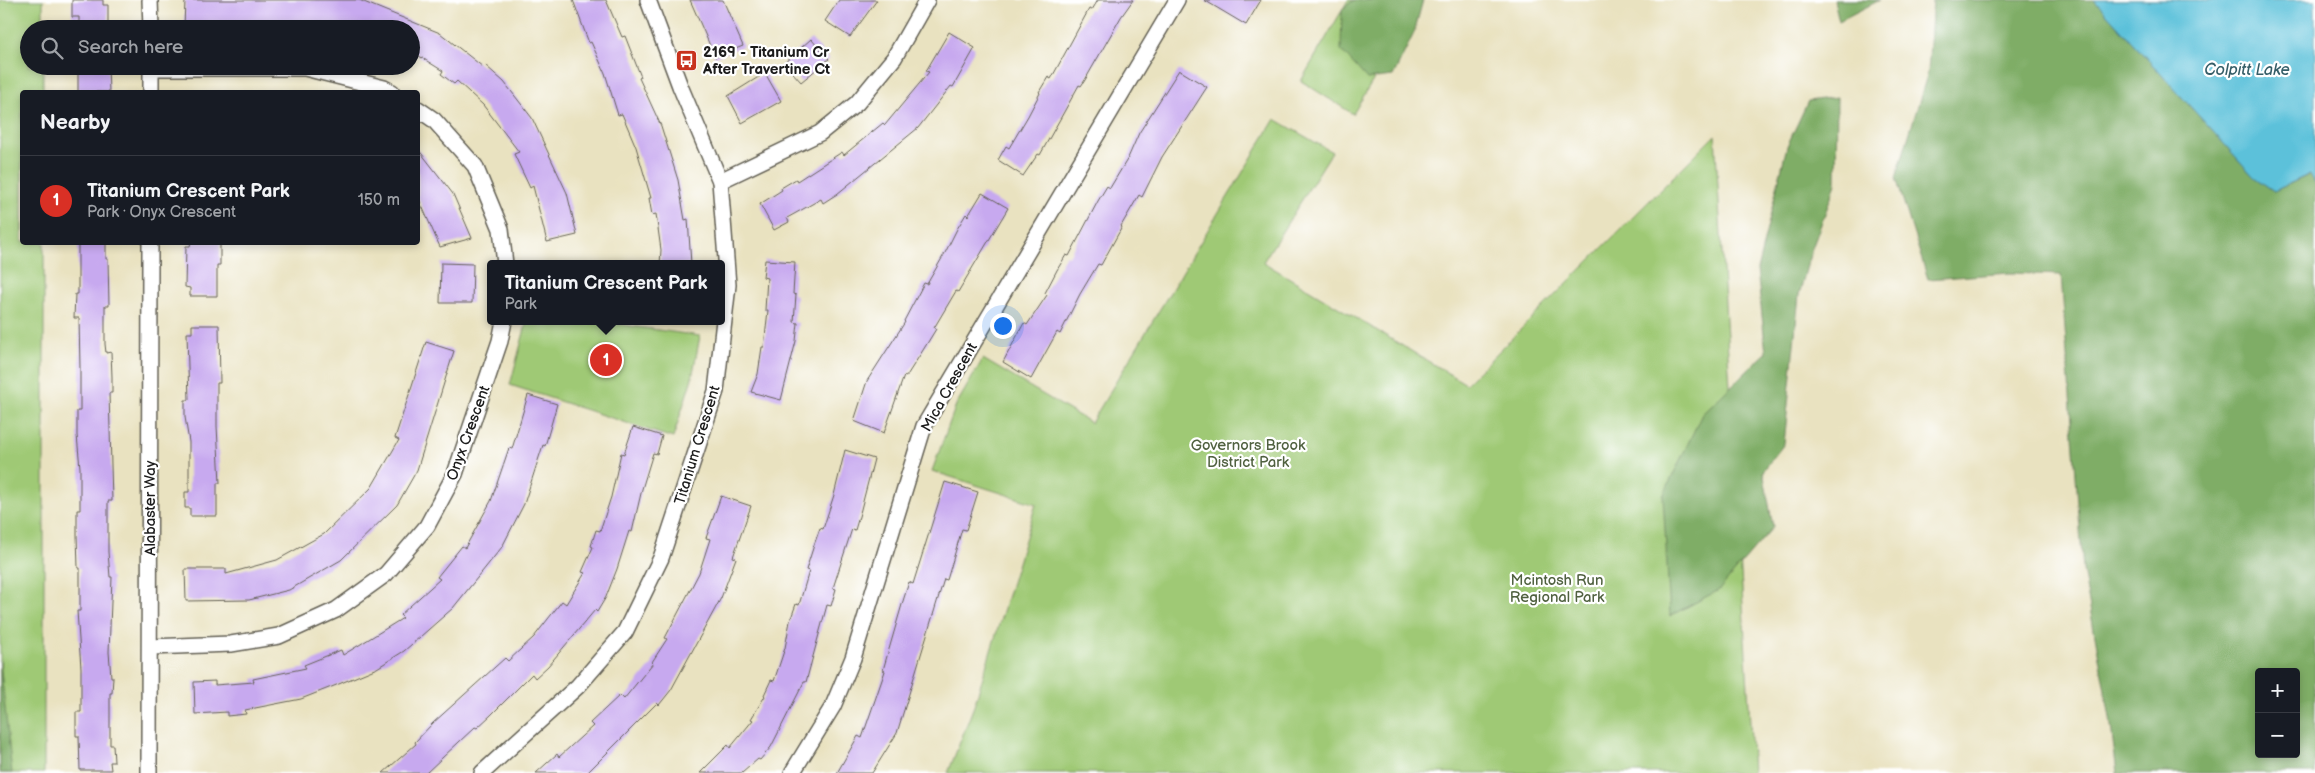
<!DOCTYPE html>
<meta charset="utf-8">
<style>
body{margin:0;font-family:"Balsamiq Sans",sans-serif;background:#20242c;color:#f1f3f6}
.controls{position:absolute;right:15px;bottom:15px;display:grid;overflow:hidden;border-radius:5px;box-shadow:0 2px 8px #0003}
.controls button{width:45px;height:45px;display:grid;place-items:center;padding:0;border:0;border-bottom:1px solid #363941;background:#171b24;color:#f1f3f6;font:25px sans-serif}
.you{position:absolute;left:1002px;top:325px;width:18px;height:18px;margin:-12px;border:4px solid #fff;border-radius:50%;background:#1a73e8;box-shadow:0 0 0 8px #1a73e833}
.badge{display:grid;place-items:center;width:32px;height:32px;border-radius:50%;background:#d93025;color:#fff;font-size:16px;font-weight:700}
.pin{position:absolute;translate:-50% -50%;border:2px solid #fff;box-shadow:0 1px 5px #0006}
.popup{position:absolute;left:487px;top:260px;width:238px;height:65px;box-sizing:border-box;display:grid;place-content:center;border-radius:5px;background:#171b24;filter:drop-shadow(0 1px 4px #0005);font-size:16px;white-space:nowrap;color:#9ea1a6}
.popup b{font-size:19px;color:#f1f3f6}
.popup::after{content:'';position:absolute;left:50%;top:100%;margin-left:-10px;border:10px solid transparent;border-top-color:#171b24}
.list{margin:0;padding:0;list-style:none}
h2{display:flex;justify-content:space-between;align-items:center;height:65px;margin:0;padding:0 20px;font-size:21px}
h2 small{font-size:16px;font-weight:400;color:#9ea1a6}
.list li{display:grid;grid-template-columns:32px 1fr auto;gap:15px;align-items:center;box-sizing:border-box;height:90px;padding:0 20px;border-top:1px solid #363941}
.list b{display:block;font-size:19px;white-space:nowrap}
.list p{margin:0;font-size:16px;white-space:nowrap;color:#9ea1a6}
.list em{font-size:16px;font-style:normal;color:#9ea1a6}
.icon{flex:none;width:28px;height:28px;fill:none;stroke:currentColor;stroke-width:2;stroke-linecap:round;stroke-linejoin:round}
.map{position:relative;flex:none;width:2315px;height:773px;overflow:hidden}
.search{position:absolute;background:#171b24;box-shadow:0 2px 8px #0003;left:20px;top:20px;width:400px;height:55px;display:flex;align-items:center;gap:12px;box-sizing:border-box;padding:0 18px;border-radius:28px;color:#9ea1a6;font-size:19px}
.panel{position:absolute;background:#171b24;box-shadow:0 2px 8px #0003;left:20px;top:90px;width:400px;height:155px;border-radius:5px}
.map>svg:first-child{display:block}
.green{fill:#9fc975;stroke:#5e7248}
.forest{fill:#7fad66;stroke:#4e6441;fill-rule:evenodd}
.water{fill:#5cc1da;stroke:#3c6e7b}
.building{fill:#c7a9ef}
.lines{fill:none;stroke-linecap:round;stroke-linejoin:round}
.street-casing{stroke:#646155;stroke-width:18}
.street{stroke:#fff;stroke-width:15}
.labels{text-anchor:middle;stroke-width:4.5;stroke-linejoin:round;paint-order:stroke}
.poi-label{font-size:15px;font-weight:bold;fill:#1c1c1c;stroke:#fff;text-anchor:start}
.street-label{font-size:15px;fill:#1c1c1c;stroke:#fff}
.park-label{font-size:15px;fill:#506140;stroke:#fff}
.water-label{font-size:16px;font-style:italic;fill:#365e68;stroke:#fff}
</style>
<div class="map">
<svg width="2315" height="773" viewBox="0 0 2315 773">
<rect width="100%" height="100%" fill="#fff"/>
<filter id="ink" filterUnits="userSpaceOnUse"><feTurbulence type="fractalNoise" baseFrequency=".02" numOctaves="2"/><feDisplacementMap in="SourceGraphic" scale="10" xChannelSelector="R" yChannelSelector="G"/><feConvolveMatrix kernelMatrix="1 2 1 2 8 2 1 2 1" color-interpolation-filters="sRGB"/></filter>
<filter id="wash" filterUnits="userSpaceOnUse"><feTurbulence type="fractalNoise" baseFrequency=".0096" numOctaves="4" result="noise"/><feDisplacementMap in="SourceGraphic" scale="20" xChannelSelector="R" yChannelSelector="G"/><feGaussianBlur stdDeviation="1.12" result="paint"/><feColorMatrix in="noise" values="0 0 0 0 0 0 0 0 0 0 0 0 0 0 0 0 0 1.4 0 .05"/><feComposite in="paint" operator="in"/></filter>
<g filter="url(#wash)">
<rect width="100%" height="100%" fill="#e9e2c0"/>
<g class="green">
<polygon points="0,0 43,0 43,29 29,29 29,66 43,66 43,92 22,92 22,242 44,243 44,773 0,773"/>
<polygon points="1348,0 1421,0 1353,114 1301,81"/>
<polygon points="1275,119 1332,152 1263,262 1466,384 1715,135 1753,773 948,773 974,706 1036,504 932,471 956,405 983,359 1091,423"/>
<polygon points="527,321 596,321 700,336 692,378 673,438 510,385"/>
</g>
<g class="forest">
<polygon points="1354,0 1423,0 1414,33 1393,76 1367,79 1341,50 1342,9"/>
<polygon points="1834,0 1880,0 1839,21"/>
<path d="M1933,0H2094L2254,177L2274,191L2311,174L2315,183V773H2117L2110,718L2083,570L2061,275L2010,273L1928,279L1896,178L1928,72ZM2259,672H2296V754H2259Z"/>
<polygon points="1837,97 1836,184 1811,251 1799,295 1784,444 1763,471 1773,527 1719,590 1670,616 1663,496 1702,414 1766,353 1757,270 1787,146 1808,101"/>
<polygon points="0,661 12,773 0,773"/>
</g>
<polygon class="water" points="2094,0 2315,0 2315,183 2310,174 2274,191 2254,177"/>
<g id="blocks">
<g class="building">
<polygon points="72,0 103,0 103,5 108,5 108,29 79,29 79,17 72,17"/>
<polygon points="185,0 359,0 440,33 483,67 485,65 504,82 532,118 567,193 577,235 547,242 533,186 530,188 514,154 519,152 483,105 457,81 454,84 441,74 443,71 411,51 411,29 339,29 308,24 308,26 262,24 262,22 222,22 222,27 184,27"/>
<polygon points="573,0 606,0 622,37 625,36 641,77 639,78 661,126 678,180 685,220 688,219 691,264 660,264 661,250 656,214 652,215 649,198 651,198 636,147 622,114 618,115 605,73 591,42 589,43"/>
<polygon points="690,0 723,0 743,46 715,57"/>
<polygon points="839,0 877,0 850,37 825,21"/>
<polygon points="1098,0 1133,0 1121,17 1085,80 1081,86 1079,85 1040,155 1038,154 1023,176 998,160 1006,146 1009,148 1028,116 1040,93 1039,92 1048,77 1051,79 1089,9 1092,10"/>
<polygon points="1204,0 1261,0 1246,25"/>
<polygon points="949,32 975,48 953,87 951,86 918,128 837,194 823,203 821,199 787,218 789,222 774,230 760,204 782,190 781,188 796,179 797,181 842,152 844,155 883,123 885,125 929,72 926,71"/>
<polygon points="811,39 829,59 801,82 784,63"/>
<polygon points="78,66 108,66 109,92 78,92"/>
<polygon points="1179,70 1207,87 1162,157 1142,197 1139,195 1121,226 1122,227 1101,265 1098,264 1080,294 1060,334 1057,332 1031,379 1003,362 1024,323 1027,325 1047,295 1045,293 1057,270 1066,255 1069,256 1098,201 1107,186 1110,188 1128,158 1139,133"/>
<polygon points="765,73 781,101 742,123 728,96"/>
<polygon points="418,149 453,194 472,238 440,247 418,197"/>
<polygon points="982,193 1008,208 958,292 956,291 934,328 936,329 920,355 906,377 904,376 884,433 854,421 867,381 905,322 904,321 924,283 927,284 945,253 957,229 966,214 968,216"/>
<polygon points="78,242 106,242 106,259 108,259 109,306 105,306 105,344 106,353 111,352 112,377 112,393 109,393 112,501 108,501 108,552 110,577 112,577 109,652 111,677 113,677 112,693 110,693 110,745 113,745 114,762 110,762 111,770 80,770 79,736 76,736 76,712 81,712 81,668 77,611 80,611 80,568 78,568 77,535 77,510 80,510 80,468 77,435 77,411 80,411 80,368 79,318 74,318 75,294 78,294"/>
<polygon points="191,242 220,242 220,265 217,265 217,296 190,296 190,288 185,287 186,246 190,246"/>
<polygon points="765,260 795,262 793,294 796,295 794,322 798,323 796,341 781,400 751,392 758,374 762,347 764,347 768,310 765,310 767,278 763,277"/>
<polygon points="441,263 473,264 472,303 440,303"/>
<polygon points="192,325 219,325 220,383 217,383 217,426 220,483 217,483 217,516 190,516 190,508 185,508 185,492 189,492 189,442 185,417 185,400 189,400 187,333 192,333"/>
<polygon points="426,342 454,351 417,470 397,505 341,560 289,590 249,600 186,601 185,569 226,569 226,574 277,560 324,534 371,488 399,440 395,438"/>
<polygon points="528,395 557,404 545,446 543,445 524,504 502,547 453,608 404,651 377,668 334,686 301,699 245,710 246,714 227,716 227,712 195,714 194,682 215,681 215,685 254,682 253,679 306,668 304,665 341,650 343,655 403,618 400,615 440,579 437,577 462,546 465,548 491,501 509,448 512,449"/>
<polygon points="633,427 662,436 657,454 653,453 642,489 632,532 629,531 617,569 606,597 597,612 595,610 548,666 535,678 532,674 491,715 477,728 475,727 426,773 383,773 416,744 415,742 433,723 505,658 508,661 534,637 562,601 566,604 585,573 582,572 593,547 591,546 596,530 600,531 611,497 621,453 624,454"/>
<polygon points="845,450 874,459 860,513 855,530 852,529 833,588 836,589 831,606 827,605 806,682 804,682 771,747 760,760 758,759 742,773 700,773 728,745 730,748 753,720 751,719 765,696 764,695 771,680 774,681 785,648 790,621 796,604 799,605 809,571 806,570 814,545 820,528 823,529 834,495"/>
<polygon points="945,482 978,492 966,530 962,529 947,580 944,579 897,733 872,773 837,773 858,736 862,738 885,671 883,670 903,601 909,582 913,584"/>
<polygon points="721,496 751,506 733,557 736,558 721,598 671,690 659,705 657,703 587,773 536,773 557,754 559,757 593,726 590,723 620,695 624,699 653,663 652,662 667,639 665,638 699,573 710,539 706,538"/>
</g>
</g>
</g>
<g filter="url(#ink)">
<use href="#blocks" fill-opacity="0" stroke="#646155" stroke-width="1"/>
<g class="lines">
<defs>
<g id="street">
<polyline points="150,0 151,29"/>
<polyline points="151,68 305,68 384,88 392,92"/>
<polyline points="151,92 151,66"/>
<polyline points="418,109 434,120 475,166 501,229 505,264"/>
<polyline points="720,181 820,133 857,103 894,58 927,0"/>
<polyline points="150,647 231,644 279,636 336,610 386,574 427,526 455,474 500,341 504,321"/>
<polyline points="149,773 150,242"/>
<polyline points="482,773 578,686 625,632 661,558 716,391 728,285 720,181 680,86 648,0"/>
<polyline points="792,773 833,706 853,658 924,426 1177,0"/>
</g>
</defs>
<use href="#street" class="street-casing"/>
<use href="#street" class="street"/>
</g>
</g>
<defs>
<symbol id="bus-square" viewBox="-11 -11 22 22"><rect x="-9" y="-9" width="18" height="18" rx="4" fill="#c8321e" stroke="#fff"/><path d="M-5-6H5V4H4V6H2V4H-2V6H-4V4H-5ZM-3.5-4V0h7V-4ZM-3.5 1.2v1.5H-2V1.2ZM2 1.2v1.5H3.5V1.2Z" fill="#fff"/></symbol>
</defs>
<g fill-rule="evenodd">
<use href="#bus-square" x="674" y="48" width="25" height="25"/>
</g>
<g class="labels">
<g class="poi-label">
<text x="703" y="57">2169 - Titanium Cr<tspan x="703" dy="17">After Travertine Ct</tspan></text>
</g>
<g class="street-label">
<text transform="translate(949 387) rotate(-61)" y="5">Mica Crescent</text>
<text transform="translate(468 433) rotate(-70)" y="5">Onyx Crescent</text>
<text transform="translate(697 445) rotate(-73)" y="5">Titanium Crescent</text>
<text transform="translate(150 508) rotate(-90)" y="5">Alabaster Way</text>
</g>
<g class="park-label">
<text x="1248" y="450">Governors Brook<tspan x="1248" dy="17">District Park</tspan></text>
<text x="1557" y="585">Mcintosh Run<tspan x="1557" dy="17">Regional Park</tspan></text>
</g>
<g class="water-label">
<text x="2247" y="75">Colpitt Lake</text>
</g>
</g>
</svg>
<div class="controls">
<button>+</button>
<button>−</button>
</div>
<div class="you"></div>
<div class="pin badge" style="left:606px;top:360px">1</div>
<div class="popup"><b>Titanium Crescent Park</b>Park</div>
<div class="search"><svg class="icon" aria-label="search" viewBox="0 0 24 24"><circle cx="10" cy="10" r="6"/><path d="M15 15l6 6"/></svg>Search here</div>
<section class="panel">
<h2>Nearby<small></small></h2>
<ul class="list">
<li><span class="badge">1</span><div><b>Titanium Crescent Park</b><p>Park · Onyx Crescent</p></div><em>150 m</em></li>
</ul>
</section>
</div>
